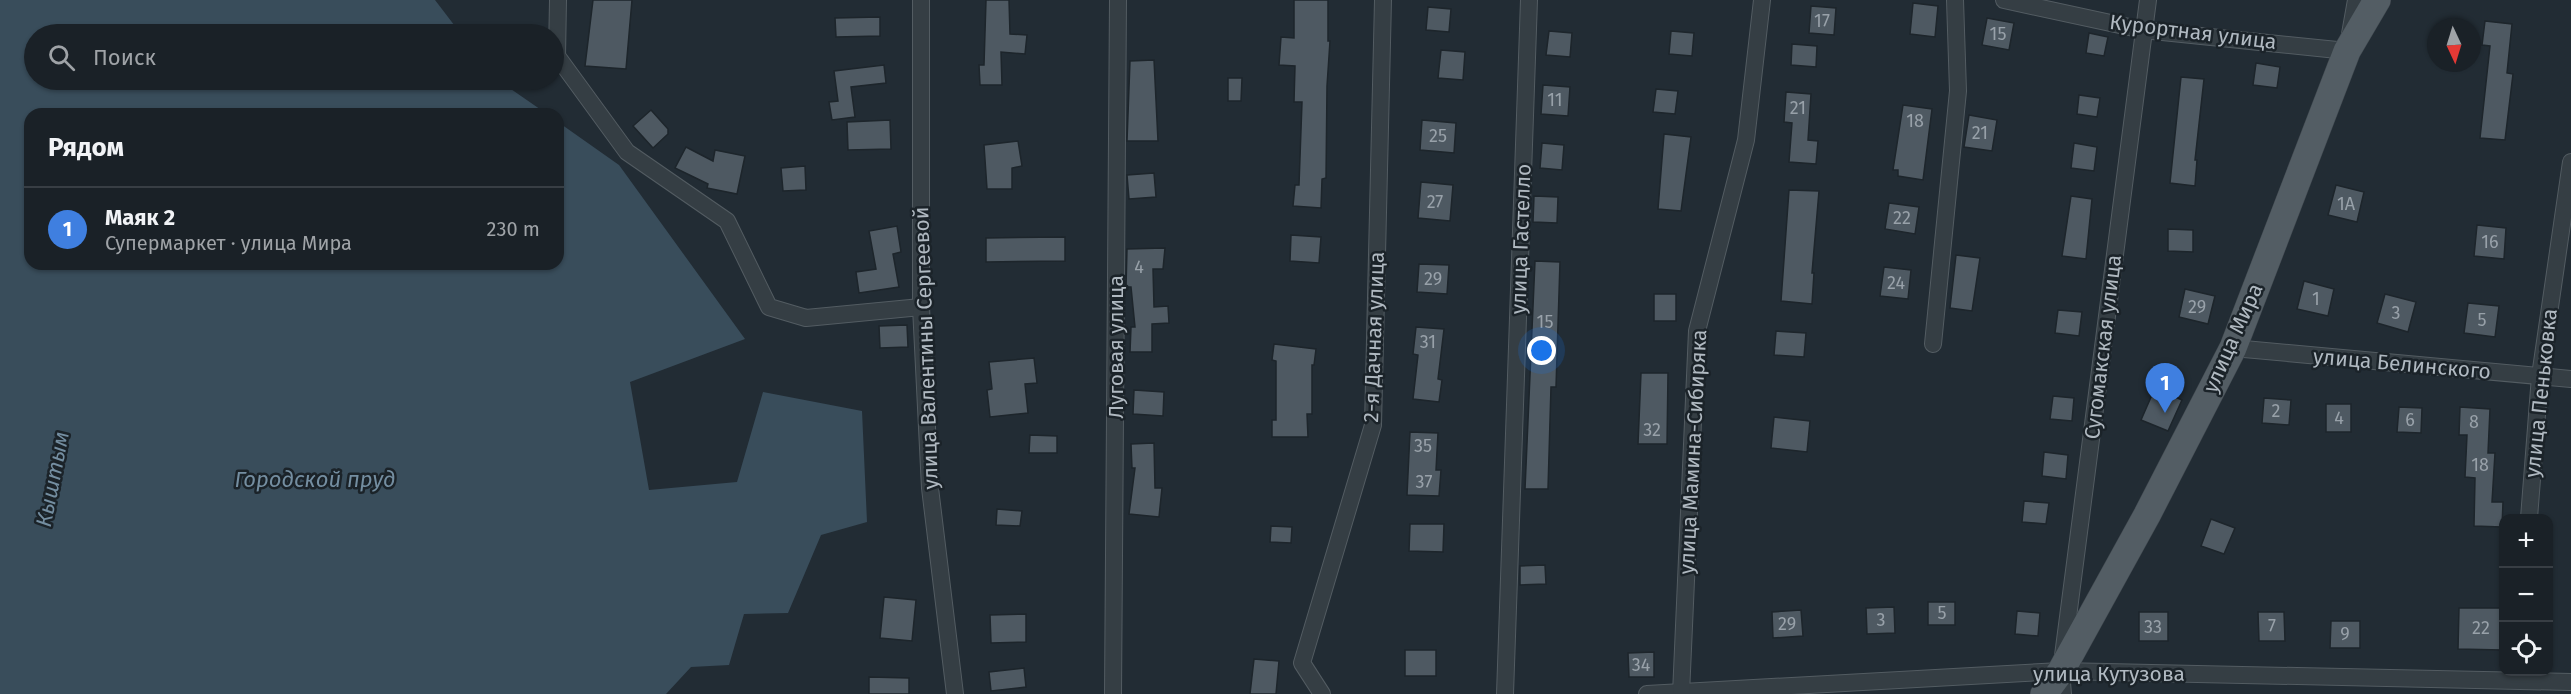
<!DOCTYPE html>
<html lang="ru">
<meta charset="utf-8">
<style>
body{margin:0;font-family:"Fira Sans",sans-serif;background:#272e33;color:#f1f3f6}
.controls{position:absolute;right:18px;bottom:18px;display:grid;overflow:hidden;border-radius:12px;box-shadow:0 2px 4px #0004}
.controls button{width:54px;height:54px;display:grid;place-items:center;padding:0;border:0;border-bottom:2px solid #383e44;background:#1a2127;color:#f1f3f6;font:30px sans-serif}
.compass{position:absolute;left:2427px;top:18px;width:54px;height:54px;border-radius:50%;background:#1a2127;box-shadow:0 2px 4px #0004;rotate:176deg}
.you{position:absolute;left:1542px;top:351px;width:21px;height:21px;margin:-15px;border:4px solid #fff;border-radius:50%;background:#1a73e8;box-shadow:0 0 0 9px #1a73e833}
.badge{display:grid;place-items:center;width:39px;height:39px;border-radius:50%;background:#8dbee9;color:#fff;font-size:20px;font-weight:700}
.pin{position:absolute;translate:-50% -50px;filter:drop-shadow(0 2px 3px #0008)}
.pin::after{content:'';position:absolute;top:32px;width:21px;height:18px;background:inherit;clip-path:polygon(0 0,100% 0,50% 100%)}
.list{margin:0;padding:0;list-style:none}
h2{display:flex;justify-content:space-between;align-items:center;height:78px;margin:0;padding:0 24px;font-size:26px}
h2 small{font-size:20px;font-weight:400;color:#9fa3a7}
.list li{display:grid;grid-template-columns:39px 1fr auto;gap:18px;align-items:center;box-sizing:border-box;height:84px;padding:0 24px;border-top:2px solid #383e44}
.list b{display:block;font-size:22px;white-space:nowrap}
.list p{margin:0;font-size:20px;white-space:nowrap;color:#9fa3a7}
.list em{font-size:20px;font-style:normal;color:#9fa3a7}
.icon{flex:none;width:33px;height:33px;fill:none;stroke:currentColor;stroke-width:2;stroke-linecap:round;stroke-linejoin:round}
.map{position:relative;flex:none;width:2571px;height:694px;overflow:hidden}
.search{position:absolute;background:#1a2127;box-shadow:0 2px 4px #0004;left:24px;top:24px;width:540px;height:66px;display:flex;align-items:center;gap:15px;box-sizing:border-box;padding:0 21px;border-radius:33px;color:#9fa3a7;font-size:22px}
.panel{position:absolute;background:#1a2127;box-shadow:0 2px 4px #0004;left:24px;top:108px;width:540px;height:162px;border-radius:18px}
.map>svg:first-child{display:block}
.water{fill:#394d5b}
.building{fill:#4e5962;stroke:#1d252b;stroke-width:1.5}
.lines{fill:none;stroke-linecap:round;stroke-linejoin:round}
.minor-casing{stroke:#535c62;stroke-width:18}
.primary-casing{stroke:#3f474e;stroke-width:28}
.minor{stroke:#353e44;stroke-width:16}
.primary{stroke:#535d64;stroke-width:27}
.labels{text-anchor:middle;stroke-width:5;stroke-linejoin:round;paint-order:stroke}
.number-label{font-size:18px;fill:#98a1a9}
.street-label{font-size:21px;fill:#b0b9c1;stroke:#1b2329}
.water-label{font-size:22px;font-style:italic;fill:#748ea1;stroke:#1b2329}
</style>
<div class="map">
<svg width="2571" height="694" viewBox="0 0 2571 694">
<rect width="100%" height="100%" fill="#222c34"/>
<polygon class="water" points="0,0 435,0 461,34 34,34 34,80 498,80 547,114 30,114 30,264 558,264 558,122 619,165 745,339 630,382 649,490 737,482 763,392 862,411 867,522 821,535 788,613 744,614 729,665 691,667 666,694 0,694"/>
<g class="building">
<polygon points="593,0 632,0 626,69 585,66"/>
<polygon points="986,0 1009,0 1010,34 1027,35 1025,54 1001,52 1002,85 980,85 979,65 984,65"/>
<polygon points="1294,0 1328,0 1328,41 1330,41 1327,86 1326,178 1322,179 1321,208 1293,206 1295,185 1299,185 1302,102 1294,102 1295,66 1279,65 1281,37 1294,38"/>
<polygon points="1913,3 1938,6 1935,37 1910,34"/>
<polygon points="1811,6 1836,8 1834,35 1809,33"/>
<polygon points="1428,7 1451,9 1449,32 1426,30"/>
<polygon points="880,17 880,36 836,37 835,18"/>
<polygon points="1987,18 2014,23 2009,50 1982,45"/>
<polygon points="2485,21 2512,24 2507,73 2513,74 2505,140 2480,138 2490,46 2482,45"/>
<polygon points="1549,31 1572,33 1570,57 1546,55"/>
<polygon points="1671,31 1694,33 1692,56 1669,54"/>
<polygon points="2089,33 2108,37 2104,56 2086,53"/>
<polygon points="1792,44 1817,46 1816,67 1791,65"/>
<polygon points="1441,50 1465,52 1463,80 1438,78"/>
<polygon points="1154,60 1158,141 1127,141 1130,61"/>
<polygon points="2256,63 2280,67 2277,88 2253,85"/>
<polygon points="884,65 886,83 851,87 855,117 832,120 829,102 838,101 834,71"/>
<polygon points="2181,77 2204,79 2195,160 2197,160 2195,186 2170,183"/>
<polygon points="1228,78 1242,78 1241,101 1228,101"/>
<polygon points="1543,85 1570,87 1568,116 1541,114"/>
<polygon points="1656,89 1678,91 1675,114 1653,112"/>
<polygon points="1786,92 1811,94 1808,140 1818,141 1816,164 1789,162 1792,123 1784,122"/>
<polygon points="2079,95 2100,98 2097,117 2077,114"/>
<polygon points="1903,105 1932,109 1923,180 1898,176 1898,170 1893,170"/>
<polygon points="651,110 668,129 668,134 653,148 633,126"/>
<polygon points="1969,115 1997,120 1992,151 1964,147"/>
<polygon points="890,120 891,149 848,150 847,122"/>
<polygon points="1422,120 1456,123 1454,153 1420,150"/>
<polygon points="1664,134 1691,137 1681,211 1658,209"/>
<polygon points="1018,141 1022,166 1012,168 1012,189 987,189 984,145"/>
<polygon points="1542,143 1564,145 1562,170 1540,168"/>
<polygon points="2074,143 2097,147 2094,171 2071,168"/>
<polygon points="686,147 713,161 715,150 745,156 737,194 707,188 708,184 675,168"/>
<polygon points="805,166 806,190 783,191 781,168"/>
<polygon points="1154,173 1156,197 1129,199 1127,175"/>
<polygon points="1421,182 1453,185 1450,221 1418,218"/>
<polygon points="2336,185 2364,192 2357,222 2328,215"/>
<polygon points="1789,190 1819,191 1812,273 1814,273 1812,304 1781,301"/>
<polygon points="1534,196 1558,197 1557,223 1533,222"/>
<polygon points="2071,196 2092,199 2086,259 2062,256"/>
<polygon points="1889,203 1919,207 1915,234 1885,229"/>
<polygon points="2477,225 2506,228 2504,259 2474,256"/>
<polygon points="897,226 901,252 893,254 899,287 859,293 856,272 876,269 869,231"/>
<polygon points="2168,229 2193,230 2193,252 2168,251"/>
<polygon points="1291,235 1321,237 1319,263 1290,261"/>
<polygon points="1065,237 1065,261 986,262 986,238"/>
<polygon points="1165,248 1163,269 1153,269 1154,307 1168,306 1169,323 1152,324 1152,352 1130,352 1131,327 1135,327 1131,287 1126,287 1127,249"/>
<polygon points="1956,255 1980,258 1972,311 1950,308"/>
<polygon points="1535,261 1560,262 1556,387 1551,387 1548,489 1525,489"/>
<polygon points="1419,264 1449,265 1447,294 1417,292"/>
<polygon points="1884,267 1911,270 1908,299 1880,296"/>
<polygon points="2304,281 2334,289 2328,316 2297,309"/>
<polygon points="2185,289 2215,296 2208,324 2179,317"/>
<rect x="1654" y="294" width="22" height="27"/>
<polygon points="2385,294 2416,302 2408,332 2377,323"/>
<polygon points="2468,303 2499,306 2495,337 2464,333"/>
<polygon points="2058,310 2082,312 2079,336 2055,333"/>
<polygon points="907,325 908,347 880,348 879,326"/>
<polygon points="1416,327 1444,329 1438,379 1442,380 1439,402 1413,399 1418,355 1413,354"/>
<polygon points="1776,331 1806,333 1804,357 1774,355"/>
<polygon points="1274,344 1316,349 1314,365 1312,365 1312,414 1307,414 1308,437 1272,437 1272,420 1276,420 1276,361 1272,360"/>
<polygon points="1034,358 1037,383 1025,384 1028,413 990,417 987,390 992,389 989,362"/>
<polygon points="1641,373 1668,373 1667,444 1638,444"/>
<polygon points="2155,388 2182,400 2168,431 2141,420"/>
<polygon points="1134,390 1164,392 1163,416 1133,414"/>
<polygon points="2053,396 2074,398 2072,421 2050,419"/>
<polygon points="2264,398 2291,400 2289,425 2262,423"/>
<rect x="2326" y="404" width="25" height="28"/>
<polygon points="2399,407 2422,408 2421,433 2397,432"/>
<polygon points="2460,407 2490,409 2488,453 2495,453 2492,502 2503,502 2502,527 2474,526 2475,478 2465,477 2467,435 2459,435"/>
<polygon points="1774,417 1810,421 1807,452 1771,448"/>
<polygon points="1410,432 1438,433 1436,470 1441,470 1439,496 1407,495"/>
<polygon points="1030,435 1057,436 1057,453 1029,453"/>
<polygon points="1154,443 1155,488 1162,488 1159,517 1129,514 1135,468 1132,468 1131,444"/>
<polygon points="2044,452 2068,455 2066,479 2042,476"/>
<polygon points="2024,501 2049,503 2046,524 2022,522"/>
<polygon points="997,509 1022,511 1020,526 996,525"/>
<polygon points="2211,519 2235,528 2224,554 2201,546"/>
<polygon points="1410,524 1444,524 1443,552 1409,551"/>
<polygon points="1271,526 1292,527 1291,543 1270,542"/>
<polygon points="1545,565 1546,584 1520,585 1520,566"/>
<polygon points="884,597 916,600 912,641 880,638"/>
<rect x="1928" y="602" width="27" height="23"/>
<polygon points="1894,607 1895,633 1867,634 1866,608"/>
<polygon points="2459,608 2503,608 2502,650 2458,649"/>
<polygon points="1801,610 1803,636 1773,638 1772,612"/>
<polygon points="2017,611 2040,613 2038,636 2015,634"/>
<rect x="2139" y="612" width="29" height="29"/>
<polygon points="2258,612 2284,612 2285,641 2259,641"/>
<polygon points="1026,614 1026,642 991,643 990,615"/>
<polygon points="2331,621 2360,621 2360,648 2330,648"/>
<rect x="1405" y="650" width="31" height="26"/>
<polygon points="1654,652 1654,677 1629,677 1628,653"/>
<polygon points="1254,659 1279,661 1276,694 1250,694"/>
<polygon points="1024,668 1026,687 991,691 989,672"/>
<polygon points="869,677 909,678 909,694 869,694"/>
</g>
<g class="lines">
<defs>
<g id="minor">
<polyline points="558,0 557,56 627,152 727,221 769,307 806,318 921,307"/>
<polyline points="921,0 921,307 930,488 955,694"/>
<polyline points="2004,0 2143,30 2347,51 2356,0"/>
<polyline points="1933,344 1958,91 1955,0"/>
<polyline points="2233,348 2571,379"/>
<polyline points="2529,518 2540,376 2571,162"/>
<polyline points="1113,694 1118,0"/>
<polyline points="1322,694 1302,663 1373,425 1383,0"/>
<polyline points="1505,694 1529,0"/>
<polyline points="1647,694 2061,671 2571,682"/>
<polyline points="1681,694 1697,331 1746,140 1762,0"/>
<polyline points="2063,694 2061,671 2148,0"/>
</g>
<polyline id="primary" points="2044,694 2061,671 2147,515 2233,348 2347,51 2377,0"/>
</defs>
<use href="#minor" class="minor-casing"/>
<use href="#primary" class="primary-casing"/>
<use href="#minor" class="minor"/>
<use href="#primary" class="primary"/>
</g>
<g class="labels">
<g class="number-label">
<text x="1822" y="27">17</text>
<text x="1998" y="40">15</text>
<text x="1555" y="106">11</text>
<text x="1798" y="114">21</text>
<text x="1915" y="127">18</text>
<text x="1980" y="139">21</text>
<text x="1438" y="142">25</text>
<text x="1435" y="208">27</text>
<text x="2346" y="210">1А</text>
<text x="1902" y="224">22</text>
<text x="2490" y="248">16</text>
<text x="1139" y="273">4</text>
<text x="1433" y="285">29</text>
<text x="1896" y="289">24</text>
<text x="2316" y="305">1</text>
<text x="2197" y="313">29</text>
<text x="2396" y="319">3</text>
<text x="2482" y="326">5</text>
<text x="1545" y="328">15</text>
<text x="1428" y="348">31</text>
<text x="2276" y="417">2</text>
<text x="2339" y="424">4</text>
<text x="2410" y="426">6</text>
<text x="2474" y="428">8</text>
<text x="1652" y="436">32</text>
<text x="1423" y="452">35</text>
<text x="2480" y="471">18</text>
<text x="1424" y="488">37</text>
<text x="1942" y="619">5</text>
<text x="1881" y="626">3</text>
<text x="1787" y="630">29</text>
<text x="2272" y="632">7</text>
<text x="2153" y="633">33</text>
<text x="2481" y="634">22</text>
<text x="2345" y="640">9</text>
<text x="1641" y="671">34</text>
</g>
<g class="street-label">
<text transform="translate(2193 32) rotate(7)" y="7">Курортная улица</text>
<text transform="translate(1521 239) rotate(-88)" y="7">улица Гастелло</text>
<text transform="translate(1374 337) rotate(-88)" y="7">2-я Дачная улица</text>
<text transform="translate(2233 338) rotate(-66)" y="7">улица Мира</text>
<text transform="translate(1116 347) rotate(-90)" y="7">Луговая улица</text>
<text transform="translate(2103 347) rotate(-83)" y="7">Сугомакская улица</text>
<text transform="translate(926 348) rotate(-92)" y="7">улица Валентины Сергеевой</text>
<text transform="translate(2402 364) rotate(5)" y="7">улица Белинского</text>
<text transform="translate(2541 393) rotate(-84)" y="7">улица Пеньковка</text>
<text transform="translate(1693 452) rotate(-87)" y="7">улица Мамина-Сибиряка</text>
<text x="2109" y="681">улица Кутузова</text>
</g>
<g class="water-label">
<text transform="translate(52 479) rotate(-79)" y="8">Кыштым</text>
<text x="315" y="487">Городской пруд</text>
</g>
</g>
</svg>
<div class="controls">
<button>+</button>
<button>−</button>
<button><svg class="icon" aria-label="locate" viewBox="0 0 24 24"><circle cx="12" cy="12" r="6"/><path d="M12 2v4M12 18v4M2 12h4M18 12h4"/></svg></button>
</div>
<svg class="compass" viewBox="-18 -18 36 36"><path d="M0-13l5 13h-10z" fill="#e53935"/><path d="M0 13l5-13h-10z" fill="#9fa3a7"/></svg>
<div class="you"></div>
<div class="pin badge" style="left:2165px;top:413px;background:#3f7fe0">1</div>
<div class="search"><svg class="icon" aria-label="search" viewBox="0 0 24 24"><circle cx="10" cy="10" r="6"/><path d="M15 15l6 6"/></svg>Поиск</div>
<section class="panel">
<h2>Рядом<small></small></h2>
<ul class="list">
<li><span class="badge" style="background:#3f7fe0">1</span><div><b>Маяк 2</b><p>Супермаркет · улица Мира</p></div><em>230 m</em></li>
</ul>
</section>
</div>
